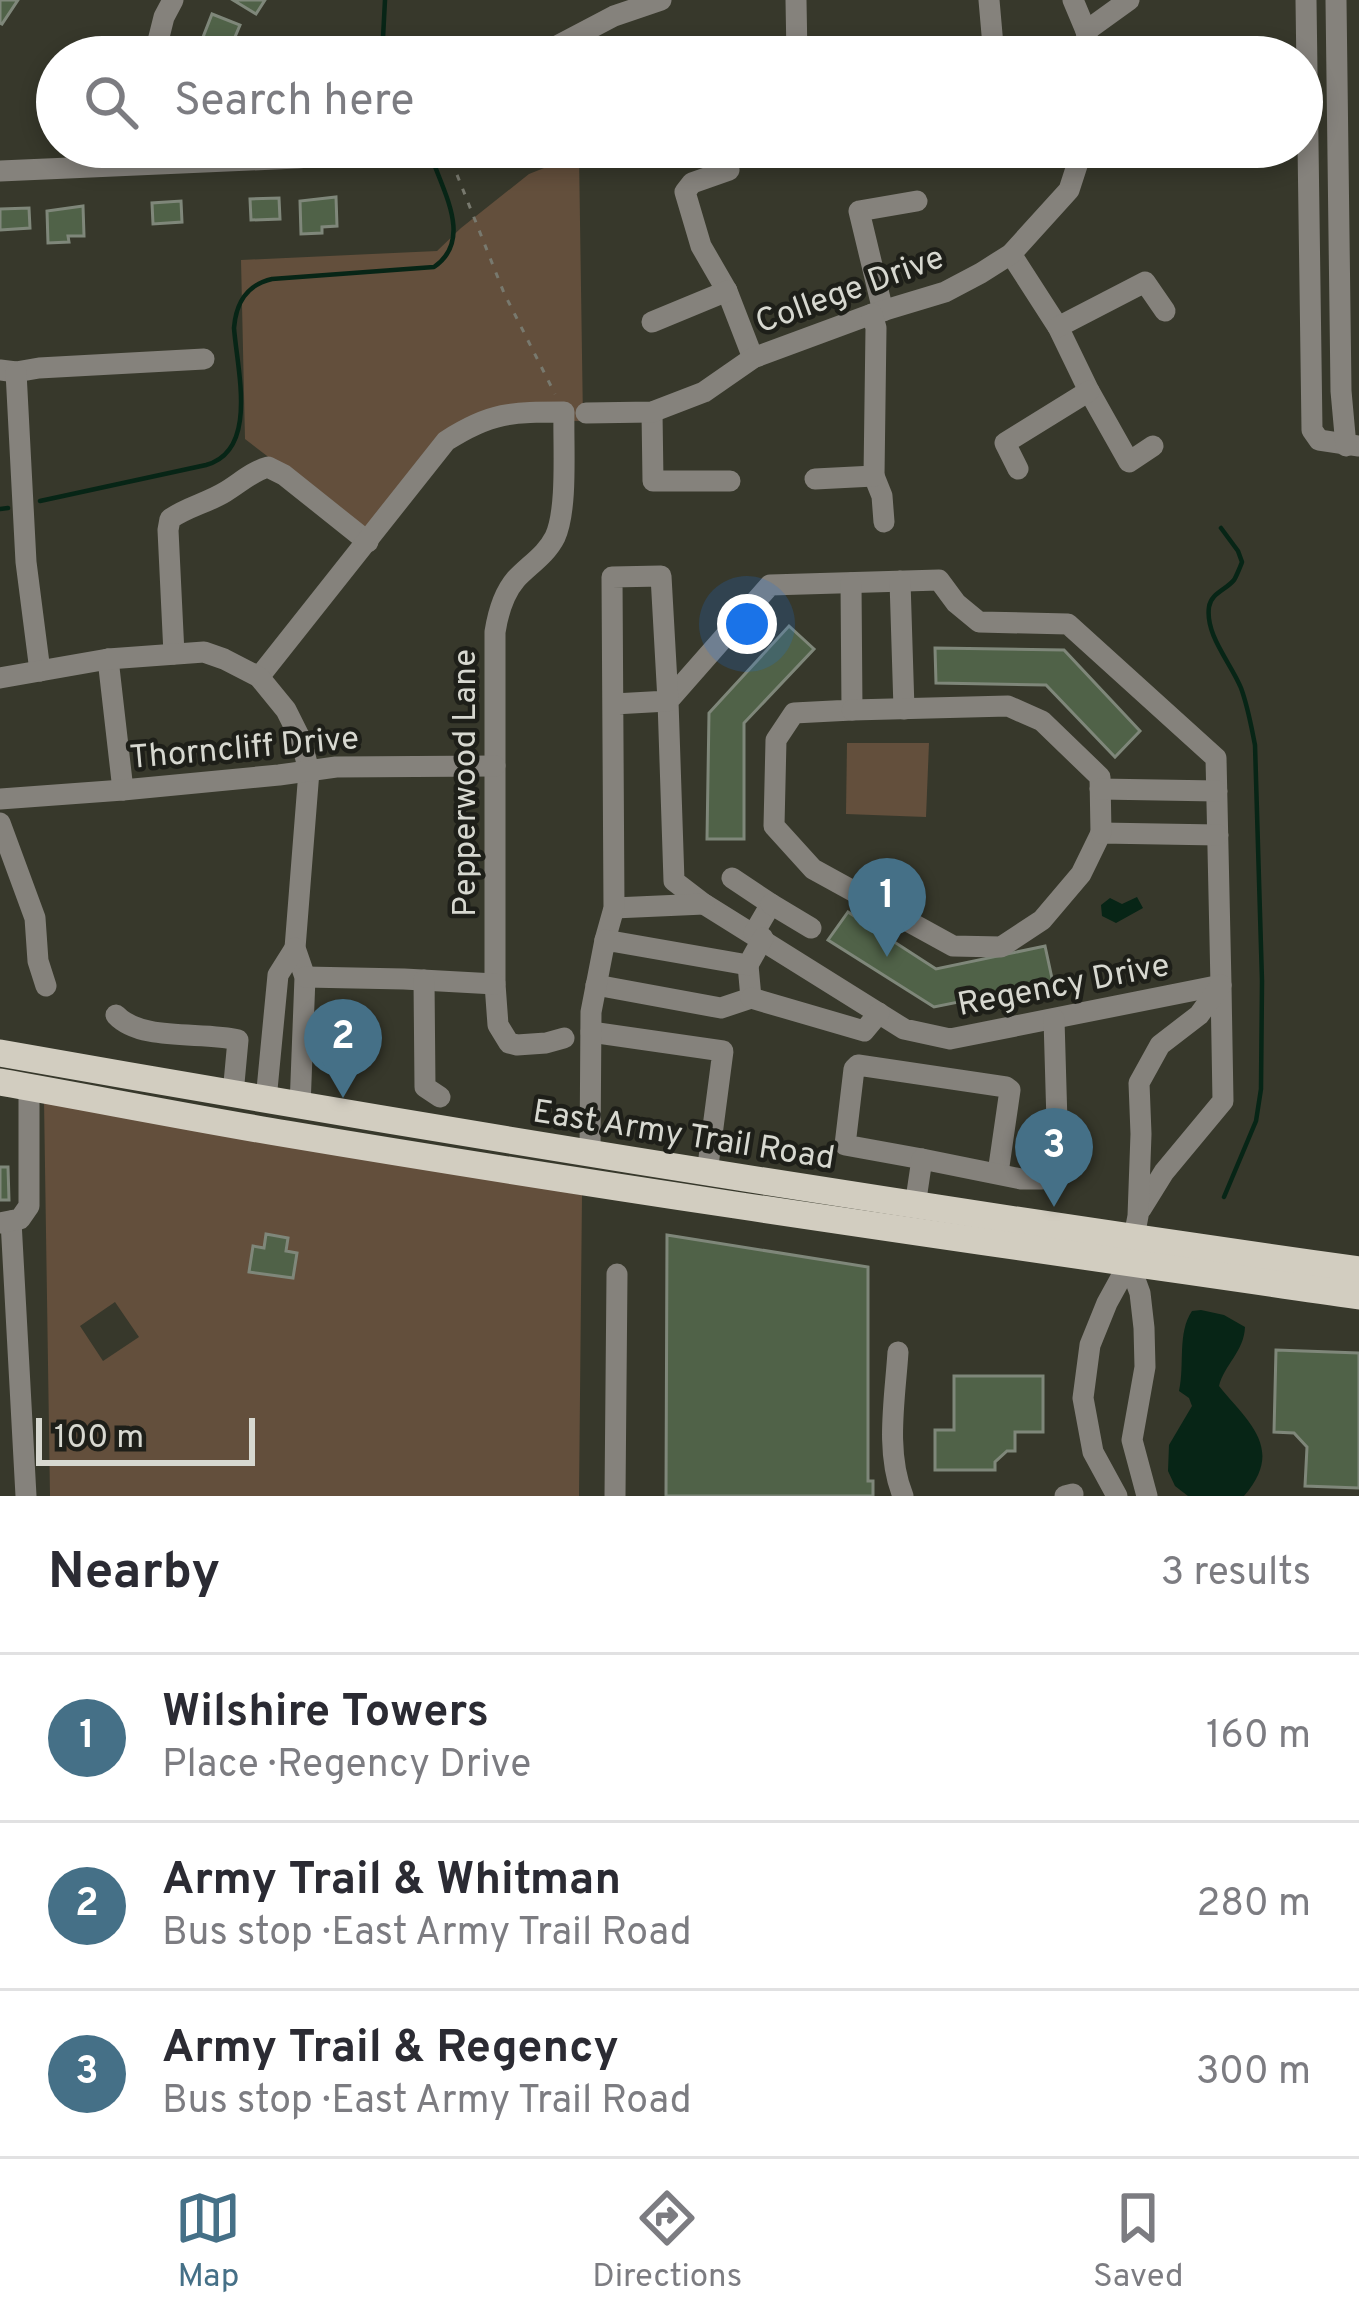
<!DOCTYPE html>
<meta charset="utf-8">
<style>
body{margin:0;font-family:Overpass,sans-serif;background:#f2f2f3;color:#2b2b33}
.scale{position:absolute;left:36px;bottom:30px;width:219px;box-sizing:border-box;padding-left:12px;border:6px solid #d7d8d0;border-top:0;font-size:33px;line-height:42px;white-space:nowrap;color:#d7d8d0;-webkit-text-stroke:9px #1e1f19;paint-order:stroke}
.you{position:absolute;left:747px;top:624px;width:42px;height:42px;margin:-30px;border:9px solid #fff;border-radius:50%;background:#1a73e8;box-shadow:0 0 0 18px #1a73e833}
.badge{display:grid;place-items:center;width:78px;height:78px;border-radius:50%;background:#457087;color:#fff;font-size:39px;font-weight:700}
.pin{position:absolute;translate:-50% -99px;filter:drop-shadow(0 3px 6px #0008)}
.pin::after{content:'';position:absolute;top:63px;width:42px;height:36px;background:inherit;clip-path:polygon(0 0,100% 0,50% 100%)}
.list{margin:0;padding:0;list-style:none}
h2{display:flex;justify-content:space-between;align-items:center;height:156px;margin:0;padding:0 48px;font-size:51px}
h2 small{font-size:39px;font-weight:400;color:#7c7c81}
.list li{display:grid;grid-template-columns:78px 1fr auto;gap:36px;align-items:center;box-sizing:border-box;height:168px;padding:0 48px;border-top:3px solid #e1e1e2}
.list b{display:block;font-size:45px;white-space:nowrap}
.list p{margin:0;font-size:39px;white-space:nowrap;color:#7c7c81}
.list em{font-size:39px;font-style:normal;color:#7c7c81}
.icon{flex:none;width:66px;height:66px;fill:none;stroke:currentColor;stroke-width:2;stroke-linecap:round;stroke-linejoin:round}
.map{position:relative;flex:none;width:1359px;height:1496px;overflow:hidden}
.search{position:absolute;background:#fff;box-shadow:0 6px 18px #0003;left:36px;right:36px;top:36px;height:132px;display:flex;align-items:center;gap:30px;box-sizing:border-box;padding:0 42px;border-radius:66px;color:#7c7c81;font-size:45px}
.sheet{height:660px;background:#fff}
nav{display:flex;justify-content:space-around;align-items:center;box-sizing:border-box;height:168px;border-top:3px solid #e1e1e2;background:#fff;font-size:33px;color:#7c7c81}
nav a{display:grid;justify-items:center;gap:6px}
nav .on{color:#457087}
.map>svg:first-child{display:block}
.green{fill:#634f3c;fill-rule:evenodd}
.water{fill:#072516}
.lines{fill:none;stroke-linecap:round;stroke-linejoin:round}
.stream{stroke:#072516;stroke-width:4.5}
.building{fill:#506248;stroke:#7f877a;stroke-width:3}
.path{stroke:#78796e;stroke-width:3;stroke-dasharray:6 9;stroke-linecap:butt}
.minor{stroke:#85827c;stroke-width:21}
.major{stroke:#d2cdc0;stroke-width:27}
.labels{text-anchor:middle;stroke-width:9;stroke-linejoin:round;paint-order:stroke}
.street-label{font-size:33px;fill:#d7d8d0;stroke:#1e1f19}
</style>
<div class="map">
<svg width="1359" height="1496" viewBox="0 0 1359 1496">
<rect width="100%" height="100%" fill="#37382b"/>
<g class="green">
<polygon points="579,154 583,421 509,420 449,443 377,540 245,439 241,260 437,251 461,228 529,174"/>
<polygon points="847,743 929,743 926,817 846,814"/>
<path d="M44,1100L582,1195L579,1496H50ZM266,1234L288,1238L286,1251L297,1254L293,1278L249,1271L253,1247L264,1248ZM115,1302L139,1337L103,1361L80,1326Z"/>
</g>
<g class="water">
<polygon points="1137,897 1143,908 1116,923 1102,916 1101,905 1110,898 1122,904"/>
<path d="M1201,1310L1224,1315L1245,1327C1244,1352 1224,1365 1219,1386C1249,1423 1285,1449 1244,1496H1188L1175,1486L1168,1471L1169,1445L1192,1406L1189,1398L1179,1391C1185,1365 1177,1333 1192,1311Z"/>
</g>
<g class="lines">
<g class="stream">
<polyline points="385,0 383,38 385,57"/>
<path d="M40,501L206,465C259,451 237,369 234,328C236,303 246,285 272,279L434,267C472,241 445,195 433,161"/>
<polyline points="0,509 8,508"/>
<path d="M1221,528L1238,551L1242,562C1241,565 1236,577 1234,580C1226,590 1211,593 1209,607C1205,635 1231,663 1241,688C1248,707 1251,725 1255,745L1262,981L1261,1089L1256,1121L1224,1197"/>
</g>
</g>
<g class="building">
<polygon points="0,0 18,0 2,24 0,23"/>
<polygon points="233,0 265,0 256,14"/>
<polygon points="212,14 240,25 232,44 221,40 214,57 198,50"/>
<polygon points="336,197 337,226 322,227 322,233 301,234 300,201"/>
<polygon points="279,198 280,219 251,220 250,199"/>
<polygon points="181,201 182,222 153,224 152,203"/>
<polygon points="83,206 84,236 68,236 69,242 48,243 47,211"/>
<polygon points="29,208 30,228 0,230 0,209"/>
<polygon points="789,626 814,649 744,723 744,839 707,839 709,713"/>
<polygon points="935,648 1064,650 1140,731 1115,757 1046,685 936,683"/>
<polygon points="848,912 936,969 1045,946 1053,983 934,1007 828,940"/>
<polygon points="0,1167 8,1167 9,1200 0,1200"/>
<polygon points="266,1234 288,1238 286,1251 297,1253 293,1278 249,1272 253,1246 264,1248"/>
<polygon points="667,1235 868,1267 868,1481 873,1481 873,1496 666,1496"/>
<polygon points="1276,1350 1359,1353 1359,1488 1305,1486 1307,1447 1294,1433 1274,1432"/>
<polygon points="954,1376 1043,1376 1043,1432 1015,1432 1015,1451 1007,1451 995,1462 995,1470 935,1470 935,1430 954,1430"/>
</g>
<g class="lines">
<polyline class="path" points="446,147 504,293 555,394"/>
<g class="minor">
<polyline points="796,0 797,57"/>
<polyline points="989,0 994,57"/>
<polyline points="1073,0 1086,31 1091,57"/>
<polyline points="1306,0 1312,430 1319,440 1359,446"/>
<polyline points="1336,0 1341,391 1346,446"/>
<polyline points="1086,31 1129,0"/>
<polyline points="154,57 164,17 173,0"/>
<polyline points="536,57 614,16 661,0"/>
<polyline points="729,170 692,183 685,192 701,246 727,291 753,358"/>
<polyline points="0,171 297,158 333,155 369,147"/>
<polyline points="1011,254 1058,327 1089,391 1129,462 1153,446"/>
<polyline points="883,311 859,211 917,201"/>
<polyline points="652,322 727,291"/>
<polyline points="1058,327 1145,282 1165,311"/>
<polyline points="0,370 16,372 39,368 204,359"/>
<polyline points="16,372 26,562 40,671"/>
<polyline points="652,412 653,481 730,481"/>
<polyline points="586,413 652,412 704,392 753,358 872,314 945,292 981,273 1011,254 1069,190 1083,147"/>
<polyline points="1018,469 1005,443 1089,391"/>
<polyline points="874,476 882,496 884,522"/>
<polyline points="815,479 874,476 876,328 872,314"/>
<polygon points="939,580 956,603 979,622 1068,624 1216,758 1221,985 950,1039 904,1029 704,904 674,881 668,701 770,585"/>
<polyline points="900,581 904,709"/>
<polyline points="851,583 852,710 794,713 776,740 774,826 813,869 953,946 1001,947 1042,920 1081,874 1101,833 1218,835"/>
<path d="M174,654L168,530L170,519C187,507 207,503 225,492C240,483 251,472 268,467L284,475L368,542"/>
<polyline points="108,659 123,790"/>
<path d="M259,677L446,441C491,412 512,412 564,412C563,444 568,509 555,537C546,555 529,565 516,579C503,594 498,613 495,632V984L498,1025L509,1043L517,1045L546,1043L564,1038"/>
<polyline points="0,678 108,659 204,652 224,659 259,677 286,710 301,740 309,771 295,948 305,977 300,1107"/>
<polyline points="852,710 1008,706 1042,721 1100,777 1101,833"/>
<polyline points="1100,789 1217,791"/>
<polyline points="0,799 123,790 279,775 336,767 495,766"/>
<polyline points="0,823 35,918 38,961 46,986"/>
<polyline points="732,878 771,904 754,933"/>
<polyline points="771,904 811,928"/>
<polyline points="614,908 704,904"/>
<polyline points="605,940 614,908 612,577 661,576 668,701 614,704"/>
<polyline points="305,977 404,979 495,984"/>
<polyline points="424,980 425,1087 440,1097"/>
<polyline points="596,985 721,1008 751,998 748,965"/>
<polyline points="751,998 864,1031 879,1013"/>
<path d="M116,1015C141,1042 204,1031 238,1040L233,1094"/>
<polyline points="591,1032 723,1051 707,1173"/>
<polyline points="266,1100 278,975 295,948"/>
<polyline points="590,1155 591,1012 605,940 748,965 763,938"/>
<polyline points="922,1159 845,1145 854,1069 858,1065 1006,1087 1010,1090 998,1173"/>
<polyline points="915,1206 922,1159 1021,1179 1042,1179 1052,1171 1058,1157 1054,1019"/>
<polyline points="1141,1209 1164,1172 1223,1101 1221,986"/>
<polyline points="11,1221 26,1496"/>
<polyline points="0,1223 20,1219 29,1206 29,1087"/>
<polyline points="1129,1263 1140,1293 1144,1328 1145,1367 1132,1440 1147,1496"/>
<path d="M898,1352C895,1399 885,1452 903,1496"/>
<polyline points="615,1496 617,1274"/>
<polyline points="1065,1496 1073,1494"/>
<polyline points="1117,1496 1093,1452 1083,1398 1090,1345 1107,1303 1129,1263 1138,1216 1141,1134 1139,1083 1160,1045 1199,1015 1221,985"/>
</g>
<g class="major">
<path d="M0,1053C452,1133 904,1206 1359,1270"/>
<path d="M0,1082C96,1099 191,1118 287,1134C643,1194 1001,1244 1359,1296"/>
</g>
</g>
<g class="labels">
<g class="street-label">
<text transform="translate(849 288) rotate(-20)" y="12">College Drive</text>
<text transform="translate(244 746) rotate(-5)" y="12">Thorncliff Drive</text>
<text transform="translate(463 783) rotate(-90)" y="12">Pepperwood Lane</text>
<text transform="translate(1063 983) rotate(-11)" y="12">Regency Drive</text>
<text transform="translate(684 1133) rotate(9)" y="12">East Army Trail Road</text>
</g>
</g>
</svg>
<div class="scale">100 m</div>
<div class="you"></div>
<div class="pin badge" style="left:887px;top:957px">1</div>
<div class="pin badge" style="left:343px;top:1098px">2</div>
<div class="pin badge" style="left:1054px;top:1207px">3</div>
<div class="search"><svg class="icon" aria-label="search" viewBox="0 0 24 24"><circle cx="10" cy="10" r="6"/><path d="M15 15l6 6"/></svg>Search here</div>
</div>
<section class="sheet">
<h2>Nearby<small>3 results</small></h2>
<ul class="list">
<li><span class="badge">1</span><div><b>Wilshire Towers</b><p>Place · Regency Drive</p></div><em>160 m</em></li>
<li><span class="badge">2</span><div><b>Army Trail &amp; Whitman</b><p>Bus stop · East Army Trail Road</p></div><em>280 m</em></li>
<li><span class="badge">3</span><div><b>Army Trail &amp; Regency</b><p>Bus stop · East Army Trail Road</p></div><em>300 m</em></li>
</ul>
</section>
<nav>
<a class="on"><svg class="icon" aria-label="map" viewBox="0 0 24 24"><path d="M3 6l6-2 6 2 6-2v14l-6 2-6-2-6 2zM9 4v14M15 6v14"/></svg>Map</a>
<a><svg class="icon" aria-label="directions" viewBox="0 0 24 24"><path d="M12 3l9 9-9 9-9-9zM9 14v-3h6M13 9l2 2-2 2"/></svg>Directions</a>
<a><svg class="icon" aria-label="saved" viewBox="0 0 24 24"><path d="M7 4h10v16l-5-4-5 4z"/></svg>Saved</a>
</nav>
